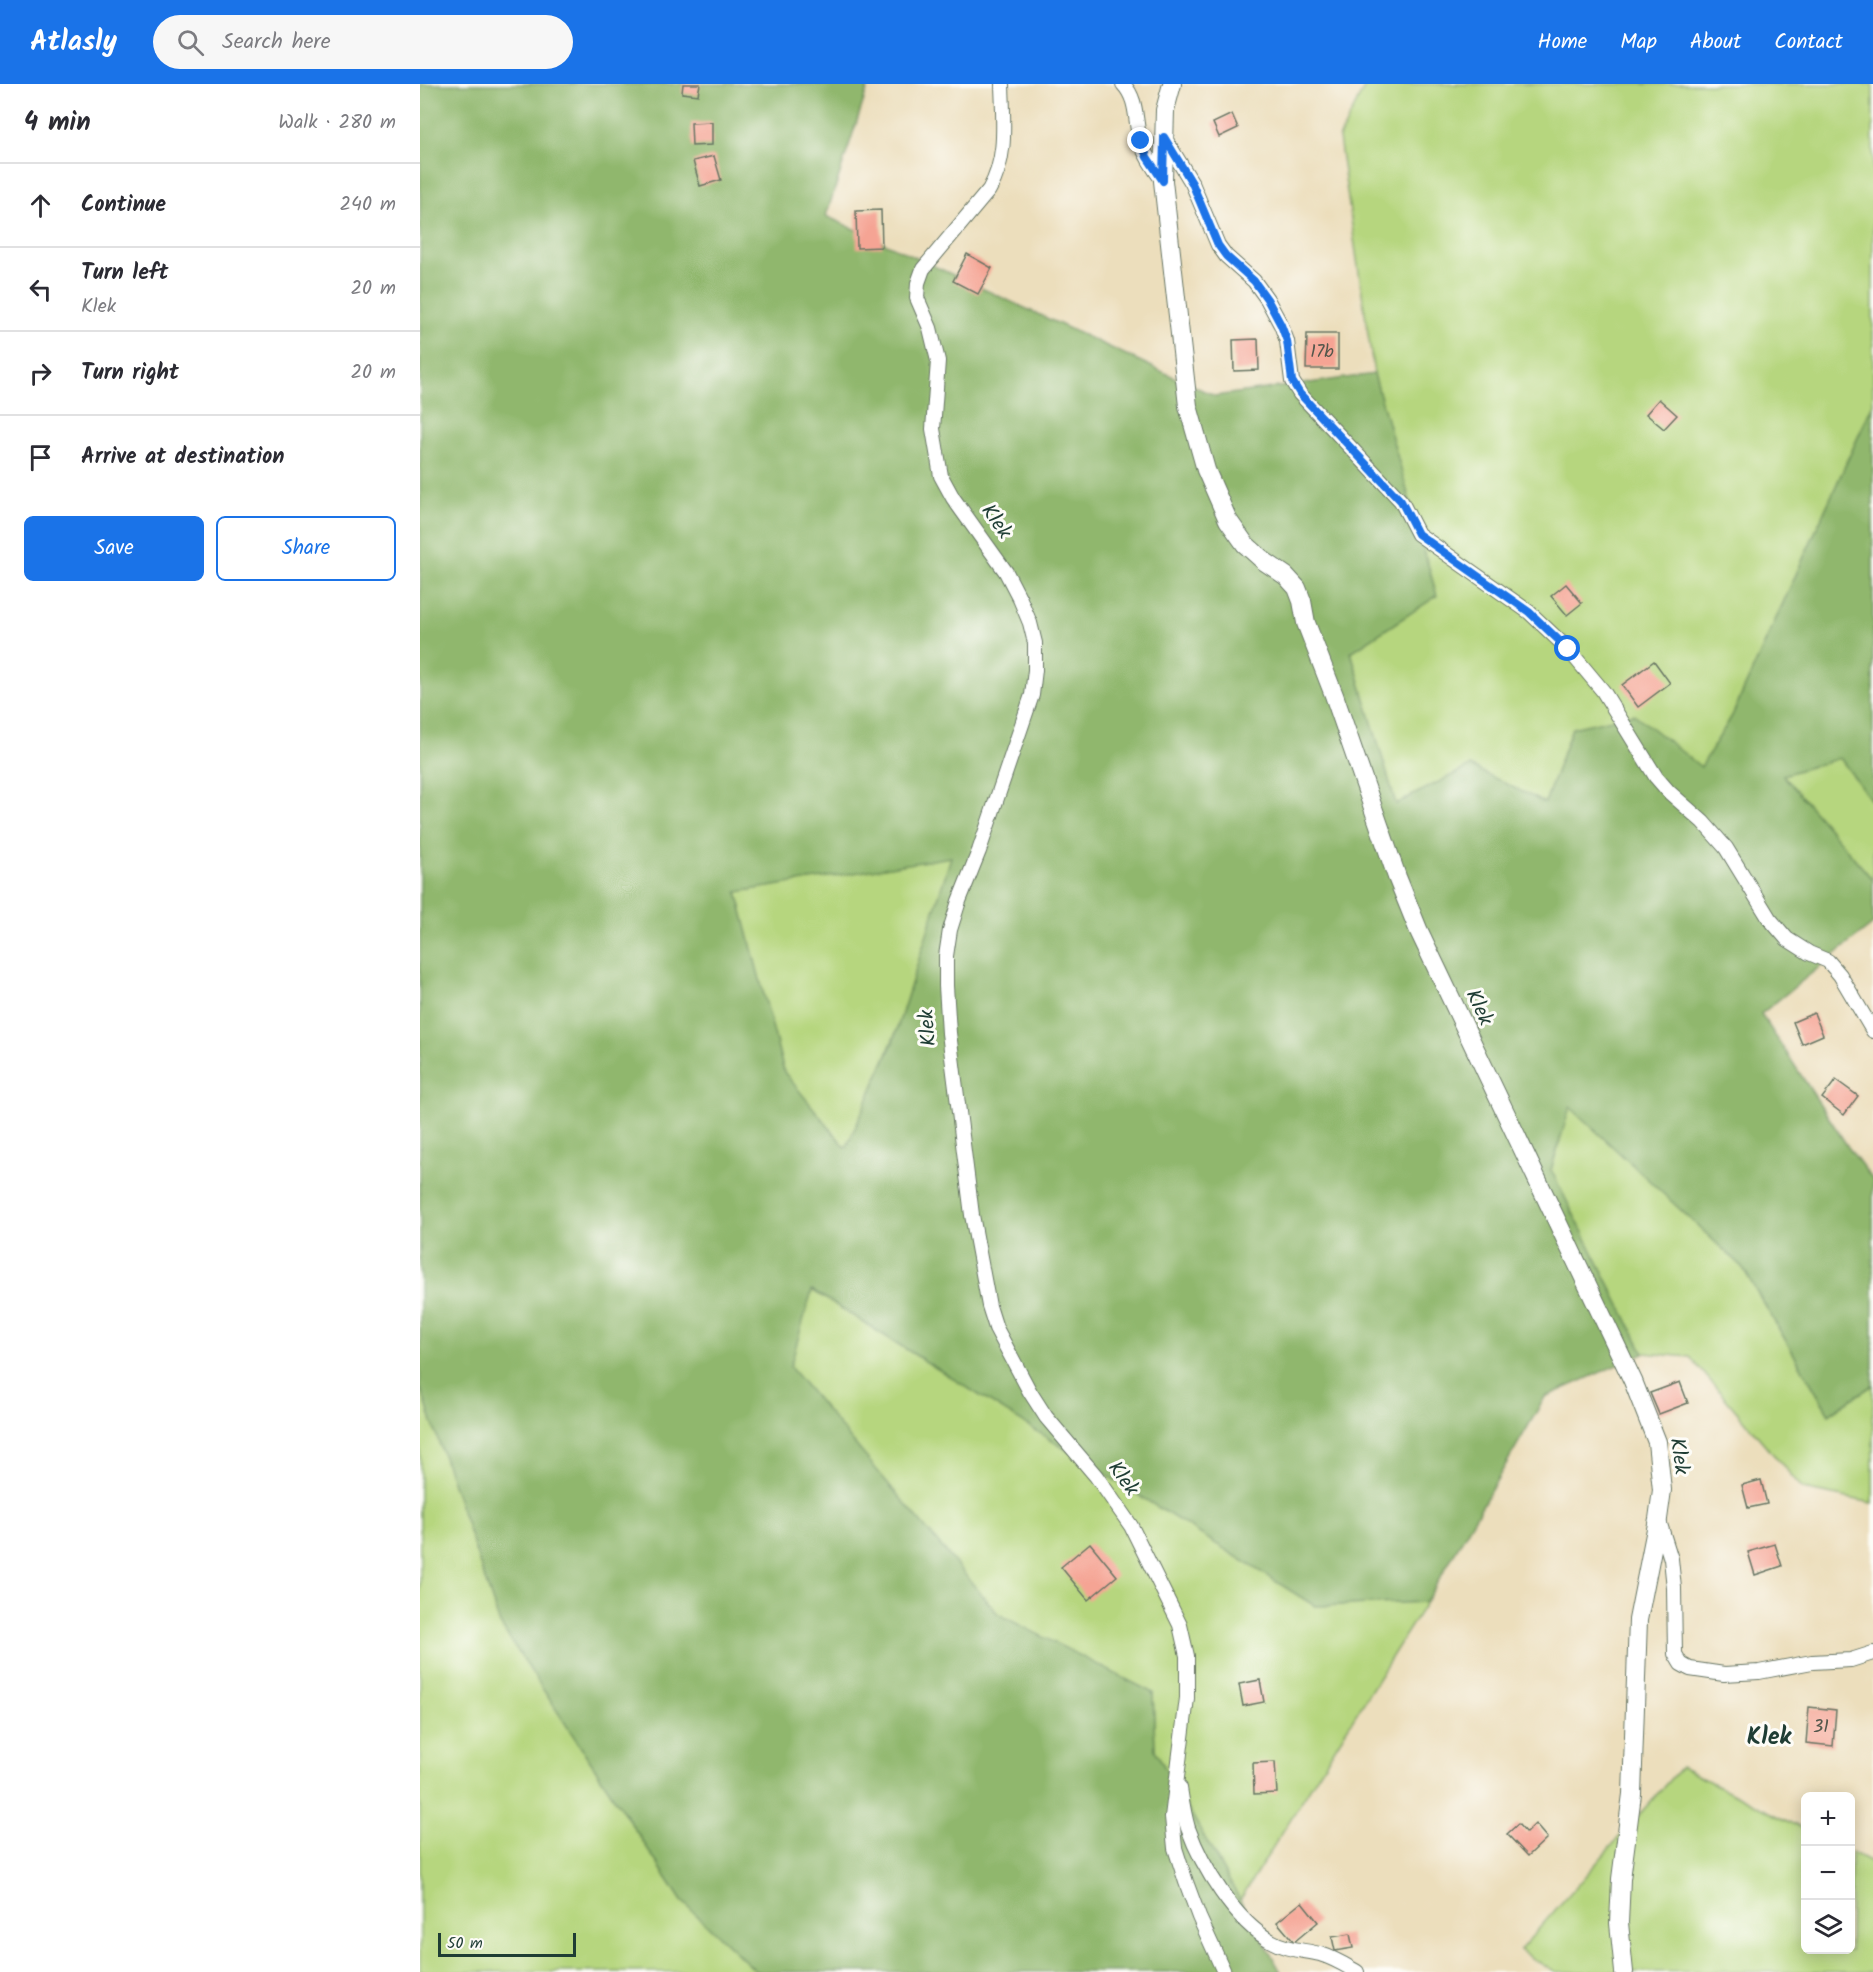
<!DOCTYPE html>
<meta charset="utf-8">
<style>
body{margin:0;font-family:Kalam,sans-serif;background:#f7f7f7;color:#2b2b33}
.controls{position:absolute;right:18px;bottom:18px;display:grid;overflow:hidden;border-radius:9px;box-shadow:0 3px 15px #0003}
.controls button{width:54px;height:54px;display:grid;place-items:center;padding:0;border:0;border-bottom:2px solid #e1e1e2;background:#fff;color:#2b2b33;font:30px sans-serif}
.scale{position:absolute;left:18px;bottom:15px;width:138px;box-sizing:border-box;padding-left:6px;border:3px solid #1f3d34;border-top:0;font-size:16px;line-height:21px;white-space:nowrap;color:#1f3d34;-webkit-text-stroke:4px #fdfcf7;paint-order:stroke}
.stop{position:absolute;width:18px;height:18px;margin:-14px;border:4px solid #1a73e8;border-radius:50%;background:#fff}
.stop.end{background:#1a73e8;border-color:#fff;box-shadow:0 2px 6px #0008}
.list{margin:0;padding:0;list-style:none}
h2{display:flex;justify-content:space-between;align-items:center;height:78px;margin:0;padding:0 24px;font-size:26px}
h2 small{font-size:20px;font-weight:400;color:#7c7c81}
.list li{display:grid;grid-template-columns:39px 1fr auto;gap:18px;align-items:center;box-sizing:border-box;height:84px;padding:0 24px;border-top:2px solid #e1e1e2}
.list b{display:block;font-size:22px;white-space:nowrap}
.list p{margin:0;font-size:20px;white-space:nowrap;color:#7c7c81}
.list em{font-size:20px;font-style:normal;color:#7c7c81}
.actions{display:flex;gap:12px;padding:18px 24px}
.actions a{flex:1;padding:14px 0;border:2px solid #1a73e8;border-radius:9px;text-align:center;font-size:21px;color:#1a73e8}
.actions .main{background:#1a73e8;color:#fff}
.icon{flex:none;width:33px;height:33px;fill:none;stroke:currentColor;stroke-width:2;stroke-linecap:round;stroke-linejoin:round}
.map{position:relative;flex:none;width:1453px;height:1888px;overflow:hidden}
header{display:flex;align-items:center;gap:36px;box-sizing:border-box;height:84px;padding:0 30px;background:#1a73e8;color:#fff}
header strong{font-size:28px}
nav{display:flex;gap:33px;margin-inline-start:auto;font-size:21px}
.search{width:420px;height:54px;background:#f7f7f7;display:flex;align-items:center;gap:15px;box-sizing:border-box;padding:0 21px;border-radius:33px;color:#7c7c81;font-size:22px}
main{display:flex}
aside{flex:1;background:#fff}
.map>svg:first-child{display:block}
.green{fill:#b6d67e;stroke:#6a8a59;stroke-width:1.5}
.forest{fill:#90b76d;stroke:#587a50;stroke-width:1.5;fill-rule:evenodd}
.building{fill:#f5a494}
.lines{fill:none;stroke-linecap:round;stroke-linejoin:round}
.minor-casing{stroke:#677564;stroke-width:16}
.tertiary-casing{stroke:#677564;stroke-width:20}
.minor{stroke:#fff;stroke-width:14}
.tertiary{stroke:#fff;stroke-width:18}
.route{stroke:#1a73e8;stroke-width:8}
.labels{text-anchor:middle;stroke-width:6;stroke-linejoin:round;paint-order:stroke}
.number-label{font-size:18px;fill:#54574c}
.street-label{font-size:21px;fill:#1f3d34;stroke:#fdfcf7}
.quarter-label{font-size:24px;font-weight:bold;fill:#1f3d34;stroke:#fdfcf7}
</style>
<header>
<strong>Atlasly</strong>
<div class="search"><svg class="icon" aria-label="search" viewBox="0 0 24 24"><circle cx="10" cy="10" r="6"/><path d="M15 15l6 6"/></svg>Search here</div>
<nav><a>Home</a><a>Map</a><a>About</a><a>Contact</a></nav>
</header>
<main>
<aside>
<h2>4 min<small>Walk · 280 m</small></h2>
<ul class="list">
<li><svg class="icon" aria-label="ahead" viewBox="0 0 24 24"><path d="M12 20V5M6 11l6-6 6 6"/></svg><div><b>Continue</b></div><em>240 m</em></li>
<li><svg class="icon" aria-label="left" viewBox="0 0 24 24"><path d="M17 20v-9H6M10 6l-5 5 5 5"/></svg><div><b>Turn left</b><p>Klek</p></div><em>20 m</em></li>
<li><svg class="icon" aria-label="right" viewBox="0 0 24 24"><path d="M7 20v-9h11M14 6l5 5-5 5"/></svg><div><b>Turn right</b></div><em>20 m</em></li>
<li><svg class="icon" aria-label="arrive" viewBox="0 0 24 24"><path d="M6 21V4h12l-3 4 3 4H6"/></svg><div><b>Arrive at destination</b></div></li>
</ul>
<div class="actions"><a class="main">Save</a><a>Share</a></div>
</aside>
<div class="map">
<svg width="1453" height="1888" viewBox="0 0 1453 1888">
<rect width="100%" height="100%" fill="#fdfcf7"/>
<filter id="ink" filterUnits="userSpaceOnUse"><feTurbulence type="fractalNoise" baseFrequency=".0167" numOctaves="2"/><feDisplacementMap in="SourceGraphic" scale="12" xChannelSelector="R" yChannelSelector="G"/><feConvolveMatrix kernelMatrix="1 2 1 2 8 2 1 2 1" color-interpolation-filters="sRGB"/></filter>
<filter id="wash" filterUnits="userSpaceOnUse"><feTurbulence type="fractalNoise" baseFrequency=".008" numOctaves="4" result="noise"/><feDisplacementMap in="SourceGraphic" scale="24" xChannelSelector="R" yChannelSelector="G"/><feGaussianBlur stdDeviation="1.35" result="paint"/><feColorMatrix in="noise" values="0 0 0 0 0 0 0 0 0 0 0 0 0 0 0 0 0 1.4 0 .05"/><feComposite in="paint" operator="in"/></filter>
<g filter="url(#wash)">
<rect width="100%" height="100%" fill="#ecdebc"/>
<g class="green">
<polygon points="946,0 1453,0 1453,320 1312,632 1281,684 1152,644 1125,719 1050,682 976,720 931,568 1016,512 954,290 919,54"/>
<polygon points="1420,674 1453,719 1453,796 1362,690"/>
<polygon points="532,772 476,948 424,1072 364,988 317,808"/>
<polygon points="1150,1022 1323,1184 1409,1330 1453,1301 1453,1419 1383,1405 1270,1273 1224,1269 1131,1086"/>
<polygon points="392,1206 895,1522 1006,1518 820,1816 735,1666 733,1609 578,1530 369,1283"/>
<polygon points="0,1302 80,1540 262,1817 337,1888 0,1888"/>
<polygon points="1261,1683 1385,1746 1386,1866 1430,1866 1431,1768 1453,1779 1453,1888 1134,1888 1100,1866"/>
</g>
<path class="forest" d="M0,0H449L406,132L795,312L954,290L1017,512L931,568L976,720L1050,682L1125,719L1152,644L1214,630L1281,683L1312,632L1453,320V719L1420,674L1363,691L1453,796V840L1341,930L1428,1063L1453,1096V1301L1409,1330L1323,1184L1150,1023L1131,1086L1224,1269L1125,1313L1006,1518L895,1522L392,1206L370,1283L578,1530L733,1609L735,1666L861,1888H337L262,1817L80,1540L0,1302ZM531,773L473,958L426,1064L364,988L317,808Z"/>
<g id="blocks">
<g class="building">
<polygon points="263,0 280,0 278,11 262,9"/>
<polygon points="812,30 818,44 799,53 793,39"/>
<polygon points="292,38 292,61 272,62 271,39"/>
<polygon points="294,72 301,96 280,102 273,77"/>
<polygon points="461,126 462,163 437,164 436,127"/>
<polygon points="547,170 572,184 558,210 533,197"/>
<polygon points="887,250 918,250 918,285 886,285"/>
<polygon points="838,255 839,286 814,287 813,256"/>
<polygon points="1239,315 1257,331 1244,345 1226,330"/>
<polygon points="1146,500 1162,519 1147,531 1131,512"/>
<polygon points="1234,577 1250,599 1218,623 1202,601"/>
<polygon points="1394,929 1403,951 1382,960 1373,938"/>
<polygon points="1416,996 1438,1012 1424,1031 1402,1014"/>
<polygon points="1260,1298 1268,1319 1239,1330 1230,1309"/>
<polygon points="1341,1396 1347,1420 1328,1424 1322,1401"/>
<polygon points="670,1459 697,1492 668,1516 641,1483"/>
<polygon points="1355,1460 1362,1482 1335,1491 1328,1468"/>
<polygon points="840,1596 844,1618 823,1622 819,1600"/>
<polygon points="1389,1623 1416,1626 1413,1662 1386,1659"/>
<polygon points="855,1678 857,1709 834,1710 833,1679"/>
<polygon points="1098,1740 1106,1749 1115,1740 1127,1754 1108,1772 1087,1750"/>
<polygon points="882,1818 898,1838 874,1858 857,1838"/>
<polygon points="930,1850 933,1864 915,1867 912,1853"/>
</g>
</g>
</g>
<g filter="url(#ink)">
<use href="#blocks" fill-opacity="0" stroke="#677564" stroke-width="1.5"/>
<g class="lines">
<defs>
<g id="minor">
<path d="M582,0C583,37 588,74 569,106L503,185L498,199L497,214L510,244L518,277L513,345L521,392L533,414L586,488L600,515L610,539L615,559V586L612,611L559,767L539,817L530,846L526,872V902L529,949L552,1131L569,1222L576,1244L610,1308L626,1333L676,1392L711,1442L760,1541L767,1572V1614L752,1733L755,1764L766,1798L779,1833L804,1888"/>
<path d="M703,0C719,17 714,38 721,59C726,73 734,85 743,97"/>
<polyline points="744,53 772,99 798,161 806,172 834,197 847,215 861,241 867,257 872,297 880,310 981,417 998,450 1109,528 1148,565 1183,607 1236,693 1249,708 1283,738 1306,764 1349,834 1367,855 1389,869 1408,877 1420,891 1453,947"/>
<polyline points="1239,1437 1251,1475 1254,1504 1255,1570 1261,1580 1270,1585 1304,1590 1339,1588 1392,1578 1431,1576 1453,1569"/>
<path d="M760,1704C762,1717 764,1731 768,1744C782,1783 815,1837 851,1857C866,1866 884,1866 900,1870C914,1874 925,1881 937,1888"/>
</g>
<polyline id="tertiary" points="752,0 745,26 743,97 768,322 786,386 808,436 825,460 844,477 866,492 877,504 882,517 886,539 914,611 977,793 998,845 1213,1297 1237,1358 1242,1406 1238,1435 1218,1536 1212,1710 1201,1795 1199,1839 1204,1888"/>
</defs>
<use href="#minor" class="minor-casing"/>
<use href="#tertiary" class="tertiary-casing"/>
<use href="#minor" class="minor"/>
<use href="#tertiary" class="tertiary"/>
</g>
</g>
<g class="lines" filter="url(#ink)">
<polyline class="route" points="721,57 727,73 743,97 744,53 772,99 798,161 806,172 834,197 847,215 861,241 867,257 872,297 880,310 981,417 998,450 1109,528 1148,565"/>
</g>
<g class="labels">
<g class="number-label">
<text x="902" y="273">17b</text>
<text x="1401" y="1648">31</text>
</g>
<g class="street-label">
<text transform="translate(577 437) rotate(55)" y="7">Klek</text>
<text transform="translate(1060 923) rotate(65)" y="7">Klek</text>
<text transform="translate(507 944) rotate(-95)" y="7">Klek</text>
<text transform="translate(1260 1372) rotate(82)" y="7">Klek</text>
<text transform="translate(704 1394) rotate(54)" y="7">Klek</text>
</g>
<g class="quarter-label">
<text x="1349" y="1660">Klek</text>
</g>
</g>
</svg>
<div class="controls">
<button>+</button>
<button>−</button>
<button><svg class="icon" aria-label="layers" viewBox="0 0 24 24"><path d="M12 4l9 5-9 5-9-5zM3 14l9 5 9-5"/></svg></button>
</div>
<div class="scale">50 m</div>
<div class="stop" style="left:1148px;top:565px"></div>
<div class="stop end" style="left:721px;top:57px"></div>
</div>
</main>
